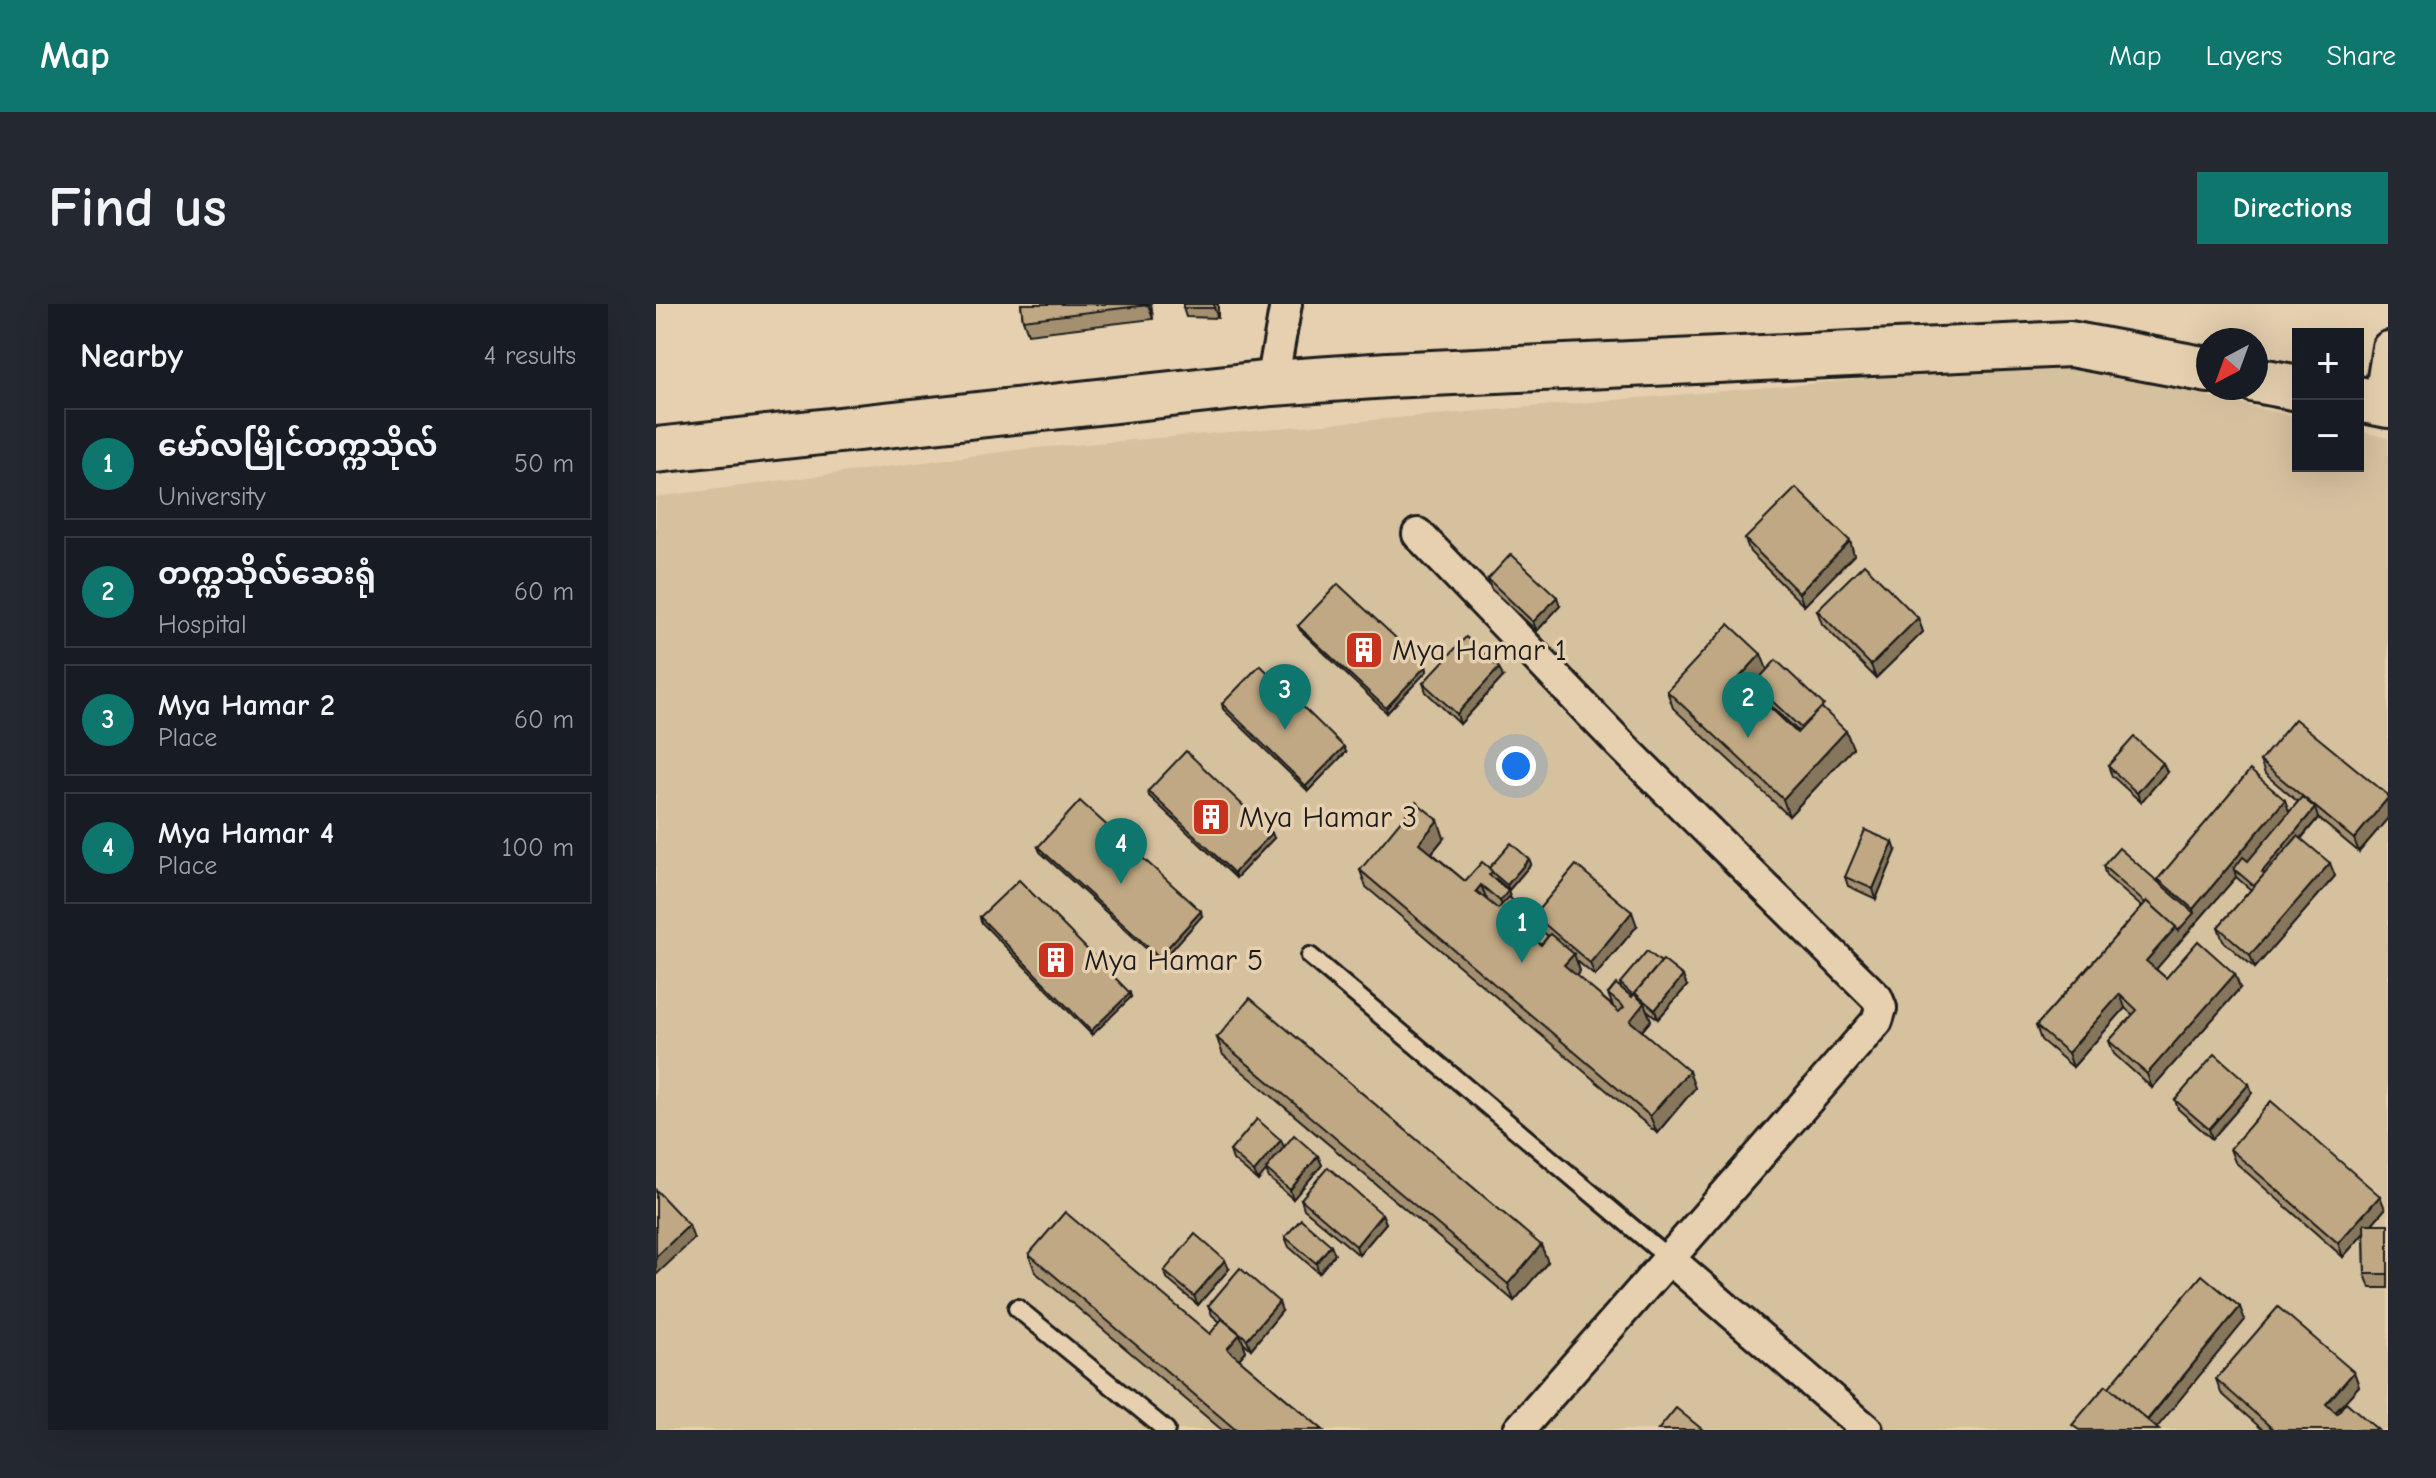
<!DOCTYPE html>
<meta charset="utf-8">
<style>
body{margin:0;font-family:"Comic Neue","Noto Sans Myanmar",sans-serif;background:#242831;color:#f1f3f6}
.controls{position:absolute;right:24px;top:24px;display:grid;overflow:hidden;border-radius:0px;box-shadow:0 8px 32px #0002}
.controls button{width:72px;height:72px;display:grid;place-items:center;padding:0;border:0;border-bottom:2px solid #363941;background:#171b24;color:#f1f3f6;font:40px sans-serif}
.compass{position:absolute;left:1540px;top:24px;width:72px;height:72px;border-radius:50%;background:#171b24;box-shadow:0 8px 32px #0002;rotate:221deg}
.you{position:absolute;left:860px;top:462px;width:28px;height:28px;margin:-20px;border:6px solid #fff;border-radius:50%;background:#1a73e8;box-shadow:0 0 0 12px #1a73e833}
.badge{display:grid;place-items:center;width:52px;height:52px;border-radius:50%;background:#0f766e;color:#fff;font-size:26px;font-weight:700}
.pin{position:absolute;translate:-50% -66px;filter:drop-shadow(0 2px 4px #0008)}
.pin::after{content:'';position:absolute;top:42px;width:28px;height:24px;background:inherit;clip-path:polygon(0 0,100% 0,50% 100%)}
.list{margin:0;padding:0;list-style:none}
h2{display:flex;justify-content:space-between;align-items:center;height:104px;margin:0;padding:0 32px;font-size:34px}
h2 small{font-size:26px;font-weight:400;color:#9ea1a6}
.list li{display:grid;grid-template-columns:52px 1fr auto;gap:24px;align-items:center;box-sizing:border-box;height:112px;margin:0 16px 16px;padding:0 16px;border:2px solid #363941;border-radius:0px}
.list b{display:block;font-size:30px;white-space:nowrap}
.list p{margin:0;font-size:26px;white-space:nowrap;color:#9ea1a6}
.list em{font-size:26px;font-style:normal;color:#9ea1a6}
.map{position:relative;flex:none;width:1732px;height:1126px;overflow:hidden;border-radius:0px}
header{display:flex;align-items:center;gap:48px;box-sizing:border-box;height:112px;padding:0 40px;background:#0f766e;color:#fff}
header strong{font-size:38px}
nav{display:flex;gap:44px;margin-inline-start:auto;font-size:28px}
.intro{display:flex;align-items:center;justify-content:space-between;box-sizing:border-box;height:192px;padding:0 48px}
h1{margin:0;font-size:56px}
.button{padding:20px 36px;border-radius:0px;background:#0f766e;color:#fff;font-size:28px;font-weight:700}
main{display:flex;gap:48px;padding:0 48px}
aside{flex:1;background:#171b24;border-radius:0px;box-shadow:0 8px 32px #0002}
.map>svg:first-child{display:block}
.built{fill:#d6c19f}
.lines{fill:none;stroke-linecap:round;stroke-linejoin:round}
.service-casing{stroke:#1c1c1c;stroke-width:22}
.minor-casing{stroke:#1c1c1c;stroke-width:36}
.secondary-casing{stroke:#1c1c1c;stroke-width:50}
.service{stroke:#e6d0af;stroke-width:16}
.minor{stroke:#e6d0af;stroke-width:30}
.secondary{stroke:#e6d0af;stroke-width:44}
.wall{fill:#a49071;stroke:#1c1c1c;stroke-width:2;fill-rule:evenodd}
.shaded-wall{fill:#86765c;stroke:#1c1c1c;stroke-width:2}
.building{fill:#bfa883;stroke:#1c1c1c;stroke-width:2}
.labels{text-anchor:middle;stroke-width:7;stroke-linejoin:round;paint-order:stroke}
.poi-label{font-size:30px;fill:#1c1c1c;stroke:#e6d0af;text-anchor:start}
</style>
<header>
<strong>Map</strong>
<nav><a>Map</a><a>Layers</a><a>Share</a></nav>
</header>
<div class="intro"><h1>Find us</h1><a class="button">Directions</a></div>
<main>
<aside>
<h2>Nearby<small>4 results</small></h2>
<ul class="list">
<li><span class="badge">1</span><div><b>မော်လမြိုင်တက္ကသိုလ်</b><p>University</p></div><em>50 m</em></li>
<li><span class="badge">2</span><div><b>တက္ကသိုလ်ဆေးရုံ</b><p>Hospital</p></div><em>60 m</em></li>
<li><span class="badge">3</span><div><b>Mya Hamar 2</b><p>Place</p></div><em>60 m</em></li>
<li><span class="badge">4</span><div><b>Mya Hamar 4</b><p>Place</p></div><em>100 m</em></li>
</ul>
</aside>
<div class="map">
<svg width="1732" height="1126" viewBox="0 0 1732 1126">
<rect width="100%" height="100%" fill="#e6d0af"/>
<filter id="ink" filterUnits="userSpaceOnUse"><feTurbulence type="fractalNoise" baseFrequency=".0125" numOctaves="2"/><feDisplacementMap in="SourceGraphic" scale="16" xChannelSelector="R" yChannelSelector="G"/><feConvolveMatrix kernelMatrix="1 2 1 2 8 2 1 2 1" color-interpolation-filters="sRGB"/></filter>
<g filter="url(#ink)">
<polygon class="built" points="1404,59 1642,113 1642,162 1702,162 1702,127 1732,134 1732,1126 0,1126 0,193 368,145"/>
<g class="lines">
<defs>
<g id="service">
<polyline points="654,652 1011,953"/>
<polyline points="361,1004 510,1126"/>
</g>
<g id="minor">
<polyline points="616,79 630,0"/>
<polyline points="1723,99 1732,43"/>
<polyline points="762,230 966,442 1221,694 1225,704 1221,717 863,1126"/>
<polyline points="1011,953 1211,1126"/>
</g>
<g id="secondary">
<polyline points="1600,76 1642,84"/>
<polyline points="1702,95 1732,101"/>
<polyline points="0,146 616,79 732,71 1414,40 1552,66"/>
</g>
</defs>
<use href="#service" class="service-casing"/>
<use href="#minor" class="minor-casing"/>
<use href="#secondary" class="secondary-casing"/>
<use href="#service" class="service"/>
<use href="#minor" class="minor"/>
<use href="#secondary" class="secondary"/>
</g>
<g class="wall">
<polygon points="365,0 495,0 497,15 372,30 367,16"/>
<polygon points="562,0 562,14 530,13 527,4"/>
<polygon points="1089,235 1194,237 1198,251 1148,302 1094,248"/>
<polygon points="832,275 904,302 881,327 835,285"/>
<polygon points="1161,306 1262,314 1267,328 1220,374 1166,320"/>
<polygon points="642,322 770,362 771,367 731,409 644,326"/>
<path d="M1111,366L1170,408L1197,444L1133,512L1017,404L1011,387ZM1098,382L1101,389L1142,427L1141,429L1095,386Z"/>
<polygon points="847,373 804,420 770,388 767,379"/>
<polygon points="566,400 690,448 652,487 567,405"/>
<polygon points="1604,457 1732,491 1732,514 1703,548 1662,514 1645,535 1679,572 1599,664 1567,637 1562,623 1595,586 1580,573 1500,665 1510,674 1584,684 1496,784 1458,750 1453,737 1477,711 1469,704 1417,763 1385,736 1380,722 1486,603 1450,572 1447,562 1504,579 1502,575 1634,508 1642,498 1609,470"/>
<polygon points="1452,462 1511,468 1485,498 1456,472"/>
<polygon points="492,487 618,534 580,574 493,492"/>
<polygon points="788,534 776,549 809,577 833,564 873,555 875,560 853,586 839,574 841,578 852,587 855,596 867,606 874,624 870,629 885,641 892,632 882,624 878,611 981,622 939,672 921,657 924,667 920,672 957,702 952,690 976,693 965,684 964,679 1031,682 1002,715 991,706 995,716 986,727 1039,784 1001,829 710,583 704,566"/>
<polygon points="382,543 546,612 505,658 384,548"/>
<polygon points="1240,547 1220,595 1192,582 1189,573"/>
<polygon points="324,613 475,693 436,731 325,618"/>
<polygon points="561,734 892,958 858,997 567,751"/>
<polygon points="1593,780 1596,789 1556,835 1522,805 1519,796"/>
<polygon points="628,843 662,852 666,861 637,895 613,874 610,867 602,877 577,856 574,847"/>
<polygon points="1574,845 1729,905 1716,920 1732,920 1732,984 1714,984 1709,970 1708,929 1687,953 1579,858"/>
<polygon points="645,895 726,910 730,919 703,951 648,905"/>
<polygon points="629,933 679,950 663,969 633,943"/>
<polygon points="373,950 554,1030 564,1018 556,1011 552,1002 626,1007 595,1045 587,1038 590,1047 583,1055 667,1126 566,1126 379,968"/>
<polygon points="573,965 542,1001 512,976 508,967"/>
<polygon points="1698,1068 1703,1082 1679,1108 1722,1126 1607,1126 1565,1089 1560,1075"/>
</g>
<g class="shaded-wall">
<polygon points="492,0 495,0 497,15"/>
<polygon points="558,0 562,0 562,14 558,4"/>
<polygon points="1194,237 1198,251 1148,302 1143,289"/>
<polygon points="901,293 904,302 881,327 877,318"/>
<polygon points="1262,314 1267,328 1220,374 1215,361"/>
<polygon points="1105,350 1112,368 1089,392 1083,374"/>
<polygon points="770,362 771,367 731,409 730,404"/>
<polygon points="843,364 847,373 804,420 801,410"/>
<polygon points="1190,427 1197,444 1133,512 1127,495"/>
<polygon points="688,443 690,448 652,487 650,482"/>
<polygon points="1507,459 1511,468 1485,498 1481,489"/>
<polygon points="1732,494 1732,514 1703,548 1698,535"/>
<polygon points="1629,496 1634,510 1583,570 1578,565 1580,573 1495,671 1490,657 1520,623 1538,609 1537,605"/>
<polygon points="1659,504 1662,514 1612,573 1606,568"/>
<polygon points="782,516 788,534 770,556 763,539"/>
<polygon points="616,529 618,534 580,574 578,569"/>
<polygon points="1237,538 1240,547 1220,595 1217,585"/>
<polygon points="873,555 875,560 853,586 851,581"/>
<polygon points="1674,559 1679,572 1599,664 1594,651"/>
<polygon points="825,581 832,598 820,587"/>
<polygon points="852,587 858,605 851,614 844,597"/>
<polygon points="867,606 874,624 864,636 857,618"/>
<polygon points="545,607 546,612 505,658 503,653"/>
<polygon points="976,608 981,622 939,672 934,659"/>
<polygon points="918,650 924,667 914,679 908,661"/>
<polygon points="1579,670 1584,684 1496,784 1491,770"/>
<polygon points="1027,672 1031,682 1002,715 999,706"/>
<polygon points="474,689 475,693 436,731 435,727"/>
<polygon points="1464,690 1469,704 1417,763 1412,749"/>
<polygon points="988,699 995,716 980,734 974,717"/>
<polygon points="1033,767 1039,784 1001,829 994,812"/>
<polygon points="1593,780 1596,789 1556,835 1553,825"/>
<polygon points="625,836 629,845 602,877 598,868"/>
<polygon points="662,852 666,861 637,895 634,886"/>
<polygon points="1724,892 1729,905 1687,953 1682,939"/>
<polygon points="726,910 730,919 703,951 700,942"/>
<polygon points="33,921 38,935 0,971 0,953"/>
<polygon points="675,941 679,950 663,969 660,959"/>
<polygon points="885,941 892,958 858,997 852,980"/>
<polygon points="569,956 573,965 542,1001 538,992"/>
<polygon points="623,998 626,1007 595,1045 591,1035"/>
<polygon points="1584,1003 1589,1016 1499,1126 1491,1117"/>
<polygon points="584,1030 590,1047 577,1062 571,1045"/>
<polygon points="1698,1068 1703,1082 1675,1113 1670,1100"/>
</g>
<g class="building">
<polygon points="365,0 492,0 492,1 367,16"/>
<rect x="527" y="0" width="31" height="4"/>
<polygon points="1140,184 1194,237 1143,289 1089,235"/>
<polygon points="855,250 901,293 877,318 832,275"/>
<polygon points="1208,260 1262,314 1215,361 1161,306"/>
<polygon points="682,280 770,362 730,404 642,322"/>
<polygon points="1073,320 1105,350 1083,374 1141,429 1165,403 1190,427 1127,495 1011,387"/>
<polygon points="810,333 843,364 801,410 767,379"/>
<polygon points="1120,356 1168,401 1145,424 1098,380"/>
<polygon points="604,361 688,443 650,482 566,400"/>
<polygon points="1639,415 1732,491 1732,494 1698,535 1604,457"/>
<polygon points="1478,433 1507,459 1481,489 1452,462"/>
<polygon points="530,447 616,529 578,569 492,487"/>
<polygon points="1594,466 1629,496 1537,605 1502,575"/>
<polygon points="1646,493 1659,504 1606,568 1609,570 1598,582 1578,565 1587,553 1592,557"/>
<polygon points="424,497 545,607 503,653 382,543"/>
<polygon points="760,498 782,516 763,539 809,577 826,558 837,567 833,571 852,587 844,597 825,581 820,587 842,605 853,593 867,606 857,618 885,641 894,630 918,650 908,661 963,708 968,703 952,690 960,680 976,693 978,690 988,699 974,717 1033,767 994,812 704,566"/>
<polygon points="1209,526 1237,538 1217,585 1189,573"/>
<polygon points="1642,532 1674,559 1594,651 1562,623"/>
<polygon points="855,539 873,555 851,581 838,570 833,564"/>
<polygon points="1463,544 1538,609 1522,627 1520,623 1491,597 1489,599 1447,562"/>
<polygon points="920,561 976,608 934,659 878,611"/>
<polygon points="363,576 474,689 435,727 324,613"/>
<polygon points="1491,597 1520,623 1490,657 1510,674 1542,637 1579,670 1491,770 1453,737 1481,706 1464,690 1412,749 1380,722"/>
<polygon points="991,647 1005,658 977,691 964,679"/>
<polygon points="1007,656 1027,672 999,706 979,689"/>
<polygon points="594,694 885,941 852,980 561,734"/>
<polygon points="1559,750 1593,780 1553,825 1519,796"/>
<polygon points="1615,797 1724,892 1682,939 1574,845"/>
<polygon points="601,815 625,836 598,868 574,847"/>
<polygon points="638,831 662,852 634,886 610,865"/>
<polygon points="672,863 726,910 700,942 645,895"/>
<polygon points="0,886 33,921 0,953"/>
<polygon points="409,908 554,1030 566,1015 584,1030 571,1045 667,1126 580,1126 373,950"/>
<polygon points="645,915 675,941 660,959 629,933"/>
<polygon points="1708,920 1732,920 1732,970 1709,970"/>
<polygon points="539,930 569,956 538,992 508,967"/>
<polygon points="584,964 623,998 591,1035 552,1002"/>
<polygon points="1546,971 1584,1003 1491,1116 1453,1083"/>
<polygon points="1622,1003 1698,1068 1670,1100 1681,1110 1690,1098 1722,1126 1618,1126 1560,1075"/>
<polygon points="1450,1081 1503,1126 1423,1126 1416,1121"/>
<polygon points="1020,1104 1047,1126 1002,1126"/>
</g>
</g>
<defs>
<symbol id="building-square" viewBox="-11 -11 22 22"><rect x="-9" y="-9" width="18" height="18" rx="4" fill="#c8321e" stroke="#e6d0af"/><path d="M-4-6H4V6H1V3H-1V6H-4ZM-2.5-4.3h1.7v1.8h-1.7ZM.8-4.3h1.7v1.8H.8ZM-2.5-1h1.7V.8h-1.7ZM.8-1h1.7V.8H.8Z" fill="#fff"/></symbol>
</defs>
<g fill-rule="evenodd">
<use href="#building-square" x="686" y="324" width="44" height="44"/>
<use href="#building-square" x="533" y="491" width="44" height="44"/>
<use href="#building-square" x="378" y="634" width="44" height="44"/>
</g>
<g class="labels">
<g class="poi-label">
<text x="736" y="356">Mya Hamar 1</text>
<text x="583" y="523">Mya Hamar 3</text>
<text x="428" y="666">Mya Hamar 5</text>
</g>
</g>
</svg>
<div class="controls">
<button>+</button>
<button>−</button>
</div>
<svg class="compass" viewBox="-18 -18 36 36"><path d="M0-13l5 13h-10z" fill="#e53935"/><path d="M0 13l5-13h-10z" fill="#9ea1a6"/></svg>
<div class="you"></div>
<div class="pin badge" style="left:866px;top:659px">1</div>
<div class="pin badge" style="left:1092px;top:434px">2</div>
<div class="pin badge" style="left:629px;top:426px">3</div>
<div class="pin badge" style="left:465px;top:580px">4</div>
</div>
</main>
